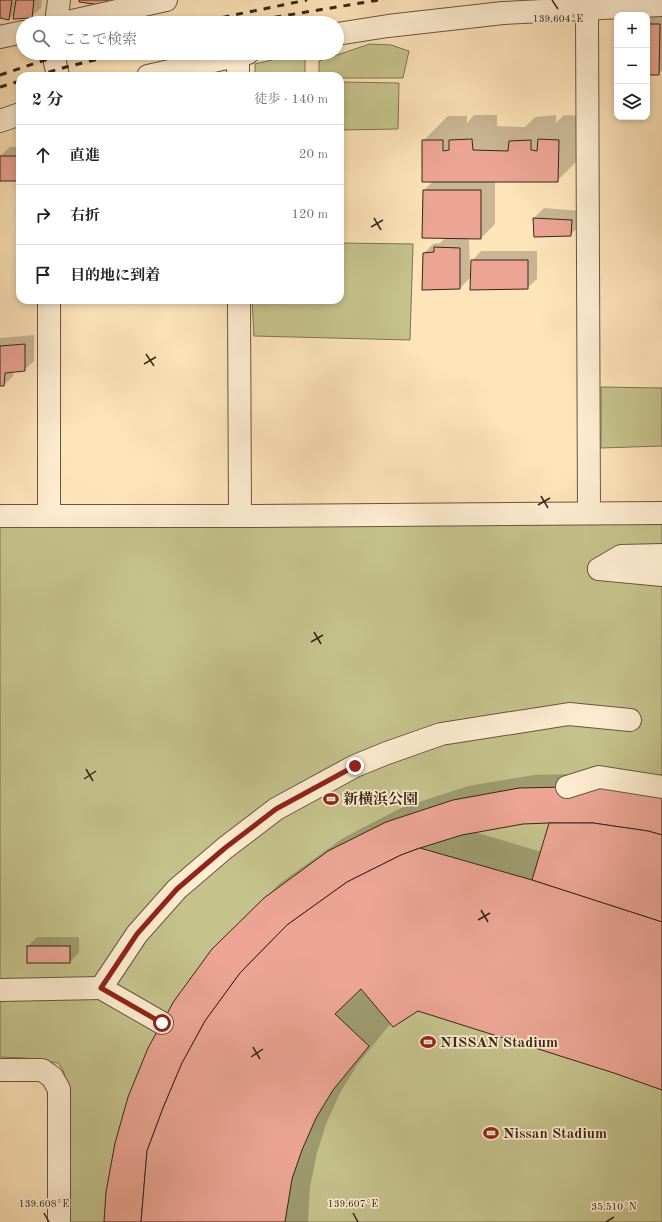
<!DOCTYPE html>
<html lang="ja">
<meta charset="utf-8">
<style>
body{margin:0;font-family:"Old Standard TT","Noto Serif JP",serif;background:#f6f6f6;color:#202124}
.controls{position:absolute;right:12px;top:12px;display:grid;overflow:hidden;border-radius:8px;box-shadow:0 2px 6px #0003}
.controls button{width:36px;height:36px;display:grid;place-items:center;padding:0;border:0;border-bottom:1px solid #e0e0e0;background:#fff;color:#202124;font:20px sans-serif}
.stop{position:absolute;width:12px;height:12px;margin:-9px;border:3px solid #8f2418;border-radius:50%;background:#fff}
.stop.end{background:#8f2418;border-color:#fff;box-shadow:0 1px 4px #0008}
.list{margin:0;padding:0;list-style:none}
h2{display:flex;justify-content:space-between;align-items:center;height:52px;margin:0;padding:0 16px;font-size:17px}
h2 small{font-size:13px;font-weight:400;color:#757577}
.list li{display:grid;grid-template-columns:26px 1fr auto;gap:12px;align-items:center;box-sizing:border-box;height:60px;padding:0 16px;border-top:1px solid #e0e0e0}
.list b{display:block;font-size:15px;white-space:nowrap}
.list em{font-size:13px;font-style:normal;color:#757577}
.icon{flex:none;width:22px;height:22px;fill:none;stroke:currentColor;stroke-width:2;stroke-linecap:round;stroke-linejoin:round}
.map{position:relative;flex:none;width:662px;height:1222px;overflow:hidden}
.search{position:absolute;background:#fff;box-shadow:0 2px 6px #0003;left:16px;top:16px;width:328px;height:44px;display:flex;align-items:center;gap:10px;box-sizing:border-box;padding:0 14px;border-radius:22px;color:#757577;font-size:15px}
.panel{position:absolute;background:#fff;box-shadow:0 2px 6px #0003;left:16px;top:72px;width:328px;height:232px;border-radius:12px}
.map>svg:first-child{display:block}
.green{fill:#c5c28b;stroke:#7e7451}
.shadow{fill:#0003;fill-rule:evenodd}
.building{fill:#eca595;stroke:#372617}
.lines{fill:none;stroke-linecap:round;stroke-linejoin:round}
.minor-casing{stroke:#685640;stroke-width:24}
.minor{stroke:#feedd2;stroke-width:22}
.rail{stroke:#372617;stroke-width:3;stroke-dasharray:7 7;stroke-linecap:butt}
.route{stroke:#8f2418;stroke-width:5}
.ticks{fill:none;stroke:#372617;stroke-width:1.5}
.labels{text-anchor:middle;stroke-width:3.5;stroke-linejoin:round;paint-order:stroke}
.poi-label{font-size:15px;font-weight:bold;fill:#372617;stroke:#feedd2;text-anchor:start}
.ticks-label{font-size:10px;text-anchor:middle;fill:#372617;stroke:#feedd2;stroke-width:3.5;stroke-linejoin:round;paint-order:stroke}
</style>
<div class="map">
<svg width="662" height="1222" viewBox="0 0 662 1222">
<rect width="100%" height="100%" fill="#fde4b9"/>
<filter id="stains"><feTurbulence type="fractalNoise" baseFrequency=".005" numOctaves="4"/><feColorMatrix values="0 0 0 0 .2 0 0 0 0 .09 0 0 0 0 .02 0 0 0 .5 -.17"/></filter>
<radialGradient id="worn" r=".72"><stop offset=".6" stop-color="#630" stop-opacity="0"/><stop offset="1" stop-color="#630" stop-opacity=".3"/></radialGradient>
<g class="green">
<polygon points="370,44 391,45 409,51 403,78 340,78 340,76 319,76 319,61"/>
<polygon points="302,53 305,53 305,76 255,76 255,64"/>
<polygon points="340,82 399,83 398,129 340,130"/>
<polygon points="340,243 413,244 410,340 254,336 252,300 340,300"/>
<polygon points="601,387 662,388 662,446 601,448"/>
<polygon points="662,524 662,1222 69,1222 67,1083 63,1070 58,1063 24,1058 0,1057 0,526"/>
</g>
<g class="shadow">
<polygon points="0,0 42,0 41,8 31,17 15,13 9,19 0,17"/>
<polygon points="662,10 662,70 659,74 647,74 647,16"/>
<polygon points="474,115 497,115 497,126 525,127 535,117 556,115 556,123 564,115 583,116 582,156 557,181 495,181 495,224 481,238 469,238 470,274 471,274 472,261 481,251 537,251 537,279 527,288 471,277 460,288 423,289 424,253 433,244 440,243 446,237 424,190 433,181 423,141 448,116 467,116 467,123"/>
<polygon points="10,147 20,147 20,180 0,180 0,156"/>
<polygon points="544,208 581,211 580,226 570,235 535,236 534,218"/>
<polygon points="34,335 34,361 24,370 14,371 13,376 4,385 0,385 0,338"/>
<path d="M609,773L662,1089L614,1072L418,1010L391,1023L357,1065L340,1093L326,1124L317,1153L310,1187L308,1222H105L213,950L279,884L343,838L401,808L468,786L534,775ZM551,822L542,852L474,832L523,823ZM361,988L366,993L365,994L360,989Z"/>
<polygon points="37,937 79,937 79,952 70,962 28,946"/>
</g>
<g class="building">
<polygon points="0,0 12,0 9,20 0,18"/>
<polygon points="16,0 34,0 32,18 13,19"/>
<polygon points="79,0 108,0 107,6 79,2"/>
<polygon points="647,24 660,24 659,75 647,75"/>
<polygon points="472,139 473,150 508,151 509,141 531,140 531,150 537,151 538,139 559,140 558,182 422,182 422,140 443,140 443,151 449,150 449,140"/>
<rect x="0" y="156" width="20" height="25"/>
<polygon points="423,190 481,190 481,239 422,238"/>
<polygon points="533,218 572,220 571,236 534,237"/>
<polygon points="434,247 460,248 460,289 422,290 423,253 434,252"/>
<polygon points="471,260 528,260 528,289 470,290"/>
<polygon points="25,344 25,371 5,373 4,386 0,386 0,346"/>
<polygon points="567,787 595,787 662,797 662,835 648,831 593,823 549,823 523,824 462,835 420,848 401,855 347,882 287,925 240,973 205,1021 182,1063 163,1108 147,1151 141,1222 104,1222 106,1192 115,1143 128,1097 148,1048 174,1001 212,949 264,898 328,851 386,822 453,800 519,788"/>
<polygon points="549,823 593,823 648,831 662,835 662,922 532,880"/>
<polygon points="420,848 532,880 662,922 662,1090 614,1073 418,1011 393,1027 361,989 335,1014 369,1046 333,1090 316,1118 302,1150 292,1179 285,1222 141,1222 147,1151 163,1108 182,1063 205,1021 240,973 287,925 347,882 401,855"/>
<rect x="27" y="946" width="43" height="17"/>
</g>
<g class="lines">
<defs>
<g id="minor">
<polyline points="587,10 589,513"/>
<polyline points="56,23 59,0"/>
<polyline points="63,23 166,0"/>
<polyline points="337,34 388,26 503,13 662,5"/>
<polyline points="0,37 23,32"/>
<polyline points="53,53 58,76"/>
<polyline points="238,55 238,76"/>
<polyline points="148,76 248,53"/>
<polyline points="0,121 20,114"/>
<polyline points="49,300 49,516"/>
<polyline points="239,300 240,516"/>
<polyline points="0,516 240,516 662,513"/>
<polyline points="599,569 621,556 662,555"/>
<polyline points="599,569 662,575"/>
<polyline points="567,787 599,777 662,787"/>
<polyline points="0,990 101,988"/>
<polyline points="162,1023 101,988 137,934 177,889 225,848 276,809 355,766 387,753 441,734 569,714 630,720"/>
<polyline points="0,1070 42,1070 52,1077 59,1089 59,1222"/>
</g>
</defs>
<use href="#minor" class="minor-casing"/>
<use href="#minor" class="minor"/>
<g class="rail">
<polyline points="195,23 307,0"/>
<polyline points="247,23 264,19 379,0"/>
<polyline points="0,75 42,61 74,53"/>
<polyline points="35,76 66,67 123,53"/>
<polyline points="0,87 20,81"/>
</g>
</g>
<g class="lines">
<polyline class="route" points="162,1023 101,988 137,934 177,889 225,848 276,809 355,766"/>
</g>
<path class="ticks" d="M552,0L558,9M374,218L381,230M371,227L383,220M146,354L154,366M144,364L156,357M541,496L548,508M538,505L550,498M314,632L321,644M311,642L323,635M86,769L93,781M84,779L96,771M481,910L488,922M478,920L490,913M253,1047L260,1059M251,1057L263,1049M44,1213L49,1222M353,1213L358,1222M606,1222L614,1217"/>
<defs>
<symbol id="stadium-bare" viewBox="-9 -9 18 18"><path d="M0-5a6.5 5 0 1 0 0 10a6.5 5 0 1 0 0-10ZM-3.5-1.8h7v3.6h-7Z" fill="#8f2418" stroke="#feedd2" stroke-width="2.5" paint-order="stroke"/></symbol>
</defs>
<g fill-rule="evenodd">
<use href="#stadium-bare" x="320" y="788" width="22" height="22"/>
<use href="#stadium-bare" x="417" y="1031" width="22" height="22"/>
<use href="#stadium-bare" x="480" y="1122" width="22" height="22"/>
</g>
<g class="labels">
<g class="poi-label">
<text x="343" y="804">新横浜公園</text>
<text x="440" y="1047">NISSAN Stadium</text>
<text x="503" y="1138">Nissan Stadium</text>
</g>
</g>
<g class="ticks-label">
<text x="558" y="22">139.604°E</text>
<text x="44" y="1207">139.608°E</text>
<text x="353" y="1207">139.607°E</text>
<text x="614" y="1210">35.510°N</text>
</g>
<rect width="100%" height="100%" filter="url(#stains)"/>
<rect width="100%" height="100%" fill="url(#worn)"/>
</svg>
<div class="controls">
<button>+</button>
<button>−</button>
<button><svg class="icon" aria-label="layers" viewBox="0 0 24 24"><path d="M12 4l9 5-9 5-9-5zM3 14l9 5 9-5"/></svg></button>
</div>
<div class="stop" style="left:162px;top:1023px"></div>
<div class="stop end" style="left:355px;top:766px"></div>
<div class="search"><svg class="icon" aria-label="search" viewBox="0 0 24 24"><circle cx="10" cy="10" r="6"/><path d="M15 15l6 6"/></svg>ここで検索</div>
<section class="panel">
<h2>2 分<small>徒歩 · 140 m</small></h2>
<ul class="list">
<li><svg class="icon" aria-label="ahead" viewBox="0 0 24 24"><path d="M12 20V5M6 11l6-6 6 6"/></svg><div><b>直進</b></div><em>20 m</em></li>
<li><svg class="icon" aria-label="right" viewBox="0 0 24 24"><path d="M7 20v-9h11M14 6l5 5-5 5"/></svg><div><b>右折</b></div><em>120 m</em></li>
<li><svg class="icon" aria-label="arrive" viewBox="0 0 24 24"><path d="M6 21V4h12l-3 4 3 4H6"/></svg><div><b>目的地に到着</b></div></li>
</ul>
</section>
</div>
